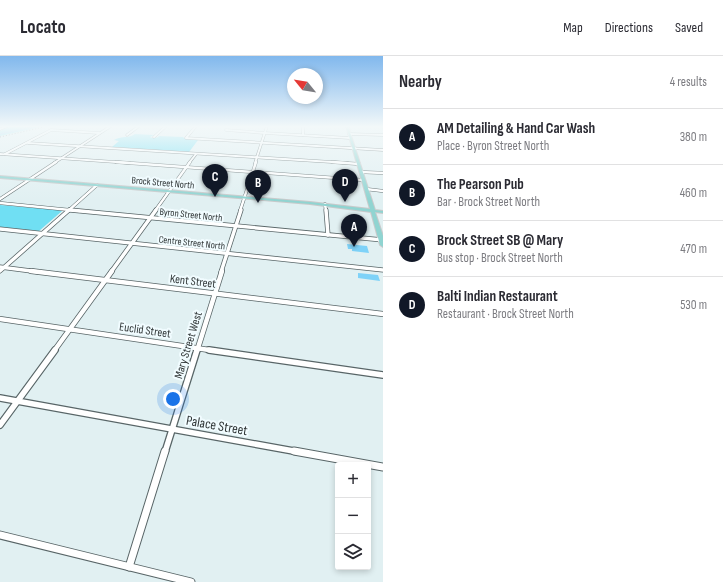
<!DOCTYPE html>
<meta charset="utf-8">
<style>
body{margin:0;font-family:"Sofia Sans Condensed",sans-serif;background:#f7f7f7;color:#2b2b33}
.controls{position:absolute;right:12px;bottom:12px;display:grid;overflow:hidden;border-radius:4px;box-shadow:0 2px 6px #0003}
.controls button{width:36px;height:36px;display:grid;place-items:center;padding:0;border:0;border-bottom:1px solid #e1e1e2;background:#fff;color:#2b2b33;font:20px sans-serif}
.compass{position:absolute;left:287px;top:12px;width:36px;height:36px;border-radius:50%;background:#fff;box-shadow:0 2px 6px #0003;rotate:300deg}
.you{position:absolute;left:173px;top:343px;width:14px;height:14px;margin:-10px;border:3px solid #fff;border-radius:50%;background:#1a73e8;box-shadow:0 0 0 6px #1a73e833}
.badge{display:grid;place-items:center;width:26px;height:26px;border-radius:50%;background:#111827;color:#fff;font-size:13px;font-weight:700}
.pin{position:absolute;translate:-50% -33px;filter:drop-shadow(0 1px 2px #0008)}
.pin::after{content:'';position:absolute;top:21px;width:14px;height:12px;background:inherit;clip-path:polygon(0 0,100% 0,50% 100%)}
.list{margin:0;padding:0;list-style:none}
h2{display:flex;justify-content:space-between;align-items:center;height:52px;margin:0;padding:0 16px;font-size:17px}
h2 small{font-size:13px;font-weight:400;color:#7c7c81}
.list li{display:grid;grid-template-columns:26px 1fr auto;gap:12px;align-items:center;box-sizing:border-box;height:56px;padding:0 16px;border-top:1px solid #e1e1e2}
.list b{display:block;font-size:15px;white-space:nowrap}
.list p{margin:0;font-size:13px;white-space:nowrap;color:#7c7c81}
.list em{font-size:13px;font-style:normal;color:#7c7c81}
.icon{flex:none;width:22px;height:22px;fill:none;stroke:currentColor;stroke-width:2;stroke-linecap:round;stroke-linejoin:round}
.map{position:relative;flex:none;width:383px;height:526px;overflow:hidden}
header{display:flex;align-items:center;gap:24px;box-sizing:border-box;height:56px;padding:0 20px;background:#fff;border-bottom:1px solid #e1e1e2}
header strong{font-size:19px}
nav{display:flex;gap:22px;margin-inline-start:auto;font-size:14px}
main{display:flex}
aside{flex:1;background:#fff}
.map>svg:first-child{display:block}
.green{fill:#70dff3}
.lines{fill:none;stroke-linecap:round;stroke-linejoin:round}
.stream{stroke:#86bff5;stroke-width:1}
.building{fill:#7ed2f8}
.minor-far5-casing{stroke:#586567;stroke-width:3}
.minor-far4-casing{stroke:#586567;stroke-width:3.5}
.minor-far3-casing{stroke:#586567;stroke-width:5}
.minor-far2-casing{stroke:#586567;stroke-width:6}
.minor-far1-casing{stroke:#586567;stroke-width:8}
.minor-casing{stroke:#586567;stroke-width:9}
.primary-casing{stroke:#c9cacb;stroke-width:2}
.minor-far5{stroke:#fff;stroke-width:2}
.minor-far4{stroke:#fff;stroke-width:2.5}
.minor-far3{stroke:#fff;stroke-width:3.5}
.minor-far2{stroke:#fff;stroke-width:4.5}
.minor-far1{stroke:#fff;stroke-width:5.5}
.minor{stroke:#fff;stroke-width:7}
.primary{fill:#90d4d1;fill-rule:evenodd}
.rail{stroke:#626a6c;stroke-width:1;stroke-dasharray:1 2;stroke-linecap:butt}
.labels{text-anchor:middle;stroke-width:4;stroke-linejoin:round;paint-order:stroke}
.far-street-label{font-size:10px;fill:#2f3536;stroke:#f1fcff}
.street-label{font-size:12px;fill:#2f3536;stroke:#f1fcff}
.near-street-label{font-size:14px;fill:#2f3536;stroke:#f1fcff}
</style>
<header>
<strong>Locato</strong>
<nav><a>Map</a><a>Directions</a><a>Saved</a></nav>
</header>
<main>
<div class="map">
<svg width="383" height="526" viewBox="0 0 383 526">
<rect width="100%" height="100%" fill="#e1f0f2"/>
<g class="green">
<polygon points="11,70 44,70 0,80 0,75"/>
<path d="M135,78L154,79L150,81L153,82L159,81L158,80L184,81L183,82L198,84L189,96L112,91L119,85L114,84C123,79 128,83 135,78Z"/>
<polygon points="0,149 59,154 62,155 39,175 0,171"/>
</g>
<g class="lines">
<polyline class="stream" points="0,78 35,70"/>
</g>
<g class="building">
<polygon points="347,188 367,190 369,197 352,195 352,193 348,193"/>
<polygon points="358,217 378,219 380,225 358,222"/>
</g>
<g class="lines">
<defs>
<g id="minor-far5">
<polyline points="196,70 186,82 383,94"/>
<polyline points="303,70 303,79"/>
<polyline points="0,73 7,70"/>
<polyline points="226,74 265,77"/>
<polyline points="265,77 350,82"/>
<polyline points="349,78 383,79"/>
<polyline points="127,79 139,70"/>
<polyline points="154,81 166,70"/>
<polyline points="28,87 348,107"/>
<polyline points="0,98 130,107"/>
<polyline points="5,98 51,74 99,77"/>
<polyline points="54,107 111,70"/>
<polyline points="189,107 196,98"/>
<polyline points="255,107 267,70"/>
</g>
<g id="minor-far4">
<polyline points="116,106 363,124"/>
<polyline points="332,106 359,108"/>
<polyline points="361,116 383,117"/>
<polyline points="366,133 383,135"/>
<polyline points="0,143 56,106"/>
<polyline points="0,147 80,155"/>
<polyline points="325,148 326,155"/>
<polyline points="68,155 97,129"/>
<polyline points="155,155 190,106"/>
<polyline points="240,155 256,106"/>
</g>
<g id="minor-far3">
<polyline points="70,154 383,184"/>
<polyline points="326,154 328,179"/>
<polyline points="0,173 383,214"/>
<polyline points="0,211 39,216"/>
<polyline points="0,215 69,154"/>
<polyline points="111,216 156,154"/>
<polyline points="221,216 241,154"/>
</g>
<g id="minor-far2">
<polyline points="31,215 383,258"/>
<polyline points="0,263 216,295"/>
<polyline points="54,295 112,215"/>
<polyline points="197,295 222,215"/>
</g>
<g id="minor-far1">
<polyline points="209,294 383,319"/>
<polyline points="0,342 299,396"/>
<polyline points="0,369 55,294"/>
<polyline points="165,396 197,294"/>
</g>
<g id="minor">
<polyline points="294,395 383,411"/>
<polyline points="0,479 191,526"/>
<polyline points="129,511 165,395"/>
</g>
<polygon id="primary" points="346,70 348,70 375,154 383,155 383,157 375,156 383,180 383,191 380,189 371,156 310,148 0,122 0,120 310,146 370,153"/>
</defs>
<use href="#minor-far5" class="minor-far5-casing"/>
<use href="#minor-far4" class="minor-far4-casing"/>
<use href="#minor-far3" class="minor-far3-casing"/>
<use href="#minor-far2" class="minor-far2-casing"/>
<use href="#minor-far1" class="minor-far1-casing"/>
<use href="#minor" class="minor-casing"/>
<use href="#primary" class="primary-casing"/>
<use href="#minor-far5" class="minor-far5"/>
<use href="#minor-far4" class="minor-far4"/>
<use href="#minor-far3" class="minor-far3"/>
<use href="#minor-far2" class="minor-far2"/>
<use href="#minor-far1" class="minor-far1"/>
<use href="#minor" class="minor"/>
<use href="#primary" class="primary"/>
<polyline class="rail" points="0,81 48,70"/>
</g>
<linearGradient id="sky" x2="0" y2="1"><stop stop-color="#81b8ed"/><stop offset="0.49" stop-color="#f2f8f9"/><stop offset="1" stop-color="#f2f8f9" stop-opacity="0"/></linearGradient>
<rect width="383" height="144" fill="url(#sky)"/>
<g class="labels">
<g class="far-street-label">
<text transform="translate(163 126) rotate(5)" y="4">Brock Street North</text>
<text transform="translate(191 158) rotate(6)" y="4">Byron Street North</text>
<text transform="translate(192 186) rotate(6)" y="4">Centre Street North</text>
</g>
<g class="street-label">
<text transform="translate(193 225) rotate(7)" y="4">Kent Street</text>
<text transform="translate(145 274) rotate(8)" y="4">Euclid Street</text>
<text transform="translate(188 289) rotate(-73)" y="4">Mary Street West</text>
</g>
<g class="near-street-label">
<text transform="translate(217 369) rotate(10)" y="5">Palace Street</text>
</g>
</g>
</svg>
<div class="controls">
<button>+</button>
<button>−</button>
<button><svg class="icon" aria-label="layers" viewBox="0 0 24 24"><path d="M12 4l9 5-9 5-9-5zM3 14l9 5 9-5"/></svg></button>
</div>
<svg class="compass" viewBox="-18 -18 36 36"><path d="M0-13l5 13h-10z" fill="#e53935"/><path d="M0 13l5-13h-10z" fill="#7c7c81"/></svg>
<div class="you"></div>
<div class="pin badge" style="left:354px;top:191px">A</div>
<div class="pin badge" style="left:258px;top:147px">B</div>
<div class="pin badge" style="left:215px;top:141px">C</div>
<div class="pin badge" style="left:345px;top:146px">D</div>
</div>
<aside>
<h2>Nearby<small>4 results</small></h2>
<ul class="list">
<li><span class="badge">A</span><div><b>AM Detailing &amp; Hand Car Wash</b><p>Place · Byron Street North</p></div><em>380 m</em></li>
<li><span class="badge">B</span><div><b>The Pearson Pub</b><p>Bar · Brock Street North</p></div><em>460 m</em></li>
<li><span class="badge">C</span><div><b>Brock Street SB @ Mary</b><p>Bus stop · Brock Street North</p></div><em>470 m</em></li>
<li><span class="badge">D</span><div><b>Balti Indian Restaurant</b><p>Restaurant · Brock Street North</p></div><em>530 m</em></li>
</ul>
</aside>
</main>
